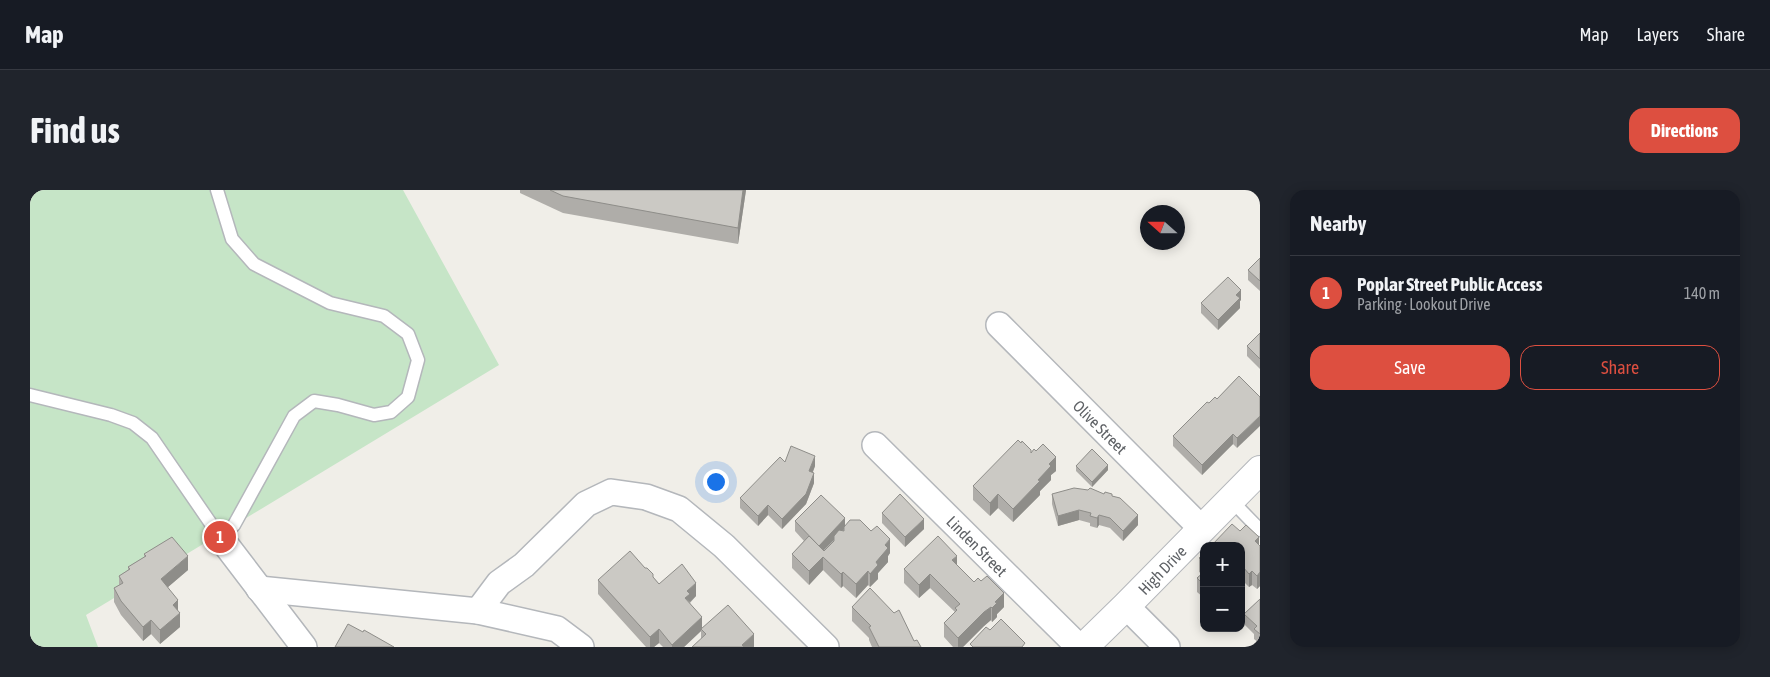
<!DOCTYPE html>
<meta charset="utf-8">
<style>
body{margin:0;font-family:"Asap Condensed",sans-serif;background:#20242c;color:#f1f3f6}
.controls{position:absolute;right:15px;bottom:15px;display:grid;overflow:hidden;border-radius:10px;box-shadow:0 2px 12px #0003}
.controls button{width:45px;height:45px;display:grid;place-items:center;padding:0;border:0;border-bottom:1px solid #363941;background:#171b24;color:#f1f3f6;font:25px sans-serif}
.compass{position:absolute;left:1110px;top:15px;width:45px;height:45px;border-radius:50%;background:#171b24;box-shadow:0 2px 12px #0003;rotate:291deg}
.you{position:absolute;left:685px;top:291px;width:18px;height:18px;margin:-12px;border:4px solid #fff;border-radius:50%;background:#1a73e8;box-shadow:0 0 0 8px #1a73e833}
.badge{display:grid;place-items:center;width:32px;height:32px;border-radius:50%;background:#dd4f40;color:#fff;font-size:16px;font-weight:700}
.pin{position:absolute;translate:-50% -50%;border:2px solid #fff;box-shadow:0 1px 5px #0006}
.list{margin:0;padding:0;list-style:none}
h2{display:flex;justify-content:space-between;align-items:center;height:65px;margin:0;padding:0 20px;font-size:21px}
h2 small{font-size:16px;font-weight:400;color:#9ea1a6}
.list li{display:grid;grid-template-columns:32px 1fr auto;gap:15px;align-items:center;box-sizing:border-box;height:75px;padding:0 20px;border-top:1px solid #363941}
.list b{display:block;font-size:19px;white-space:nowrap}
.list p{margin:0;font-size:16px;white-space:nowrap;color:#9ea1a6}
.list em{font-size:16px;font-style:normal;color:#9ea1a6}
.actions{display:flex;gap:10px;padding:15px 20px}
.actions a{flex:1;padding:11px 0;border:1px solid #dd4f40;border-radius:15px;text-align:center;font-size:18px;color:#dd4f40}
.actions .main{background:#dd4f40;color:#fff}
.map{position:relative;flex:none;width:1230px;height:457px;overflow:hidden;border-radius:15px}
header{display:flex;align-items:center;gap:30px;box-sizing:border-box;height:70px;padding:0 25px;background:#171b24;border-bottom:1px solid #363941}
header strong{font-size:24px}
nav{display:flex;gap:28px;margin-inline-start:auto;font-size:18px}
.intro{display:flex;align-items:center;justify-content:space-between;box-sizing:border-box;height:120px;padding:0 30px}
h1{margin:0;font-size:35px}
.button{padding:12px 22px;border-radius:15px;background:#dd4f40;color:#fff;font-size:18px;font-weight:700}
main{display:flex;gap:30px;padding:0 30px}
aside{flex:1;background:#171b24;border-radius:15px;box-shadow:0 2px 12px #0003}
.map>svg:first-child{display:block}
.green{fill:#c6e5c7}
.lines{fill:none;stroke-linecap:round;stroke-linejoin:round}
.service-casing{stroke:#b4b7bb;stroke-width:15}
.minor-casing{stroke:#b4b7bb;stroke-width:28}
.tertiary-casing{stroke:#b4b7bb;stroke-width:30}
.service{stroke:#fff;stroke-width:12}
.minor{stroke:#fff;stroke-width:25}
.tertiary{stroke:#fff;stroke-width:28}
.wall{fill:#afada9;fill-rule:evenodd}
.shaded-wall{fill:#8e8d89}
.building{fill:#cbc9c4;stroke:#8e8d89}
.labels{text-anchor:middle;stroke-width:5;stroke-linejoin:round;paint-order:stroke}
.street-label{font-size:16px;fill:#5f6266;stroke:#fff}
</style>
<header>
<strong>Map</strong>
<nav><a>Map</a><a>Layers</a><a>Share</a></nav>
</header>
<div class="intro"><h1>Find us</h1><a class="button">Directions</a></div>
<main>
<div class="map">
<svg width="1230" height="457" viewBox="0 0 1230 457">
<rect width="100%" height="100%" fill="#f0eee8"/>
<polygon class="green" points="0,0 373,0 469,175 56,425 68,457 0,457"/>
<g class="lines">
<defs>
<g id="service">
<polyline points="0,205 81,225 103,233 122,248 190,347 204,335 264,226 284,211 308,215 344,225 361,222 378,207 388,170 378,144 354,126 300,113 224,74 202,49 187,0"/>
<polyline points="1200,309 1230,340"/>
</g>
<g id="minor">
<polyline points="969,135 1172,339"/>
<polyline points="845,255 1049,457"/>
<polyline points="190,347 274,457"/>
<polyline points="229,399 448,421 469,393 494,375 556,314 581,302 616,307 649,319 694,356 796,457"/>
<polyline points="1096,416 1137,457"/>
<polyline points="448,421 527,439 551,457"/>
</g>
<polyline id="tertiary" points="1054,457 1096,416 1230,280"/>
</defs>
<use href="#service" class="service-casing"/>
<use href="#minor" class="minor-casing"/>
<use href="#tertiary" class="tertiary-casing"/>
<use href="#service" class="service"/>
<use href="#minor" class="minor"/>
<use href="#tertiary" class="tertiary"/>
</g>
<g class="wall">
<polygon points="490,0 716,0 708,54 533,23 490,3"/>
<polygon points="1230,68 1230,101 1218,90 1218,80"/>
<polygon points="1211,110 1210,111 1210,118 1188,140 1171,123 1171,113"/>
<polygon points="1230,143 1230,179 1217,166 1217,156"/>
<polygon points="1209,186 1207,258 1203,254 1172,285 1143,256 1143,246 1179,213 1187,209"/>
<polygon points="1001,262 1026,281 1021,285 1021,290 1010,301 1010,305 983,332 968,318 960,326 943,310 943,296"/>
<polygon points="755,272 785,276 783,282 784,293 776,314 752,339 738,325 728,336 710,318 710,308"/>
<polygon points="1046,276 1078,280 1062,297 1046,281"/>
<polygon points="1022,304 1074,304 1082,306 1108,335 1093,351 1080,338 1069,335 1067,338 1060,336 1060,333 1049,330 1028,336 1022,314"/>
<polygon points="852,323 894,339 875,357 852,333"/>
<path d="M765,331L815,337L860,363L858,366V372L848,383V389L840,397L838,395L826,408L813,396L811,398L793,380L779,395L762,378V364L774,351L765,341ZM804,350V351L794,361V360Z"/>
<polygon points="1210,341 1230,356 1230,396 1227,399 1222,395 1219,397 1213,391"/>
<polygon points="114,364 158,380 138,397 148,421 150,437 130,454 121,444 113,451 91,425 84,412 84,398 89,395 89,386 98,380 98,377 114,367"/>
<polygon points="1174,364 1174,408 1167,402 1167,388 1172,384 1169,382 1169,368"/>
<polygon points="927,375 944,392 974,417 967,424 967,427 962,432 961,430 954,436 933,457 923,457 914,447 914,433 925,422 900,398 889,408 874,393 874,379"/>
<polygon points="623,387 629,394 666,406 660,413 672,438 724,457 671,449 671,441 654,457 633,457 629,453 624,457 616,457 568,404 568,390"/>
<polygon points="1230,409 1230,454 1224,449 1224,444 1214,434 1214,424"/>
<polygon points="822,417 884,451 891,457 842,457 839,450 839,448 822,431"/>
</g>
<g class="shaded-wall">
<polygon points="713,0 716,0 708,54 708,38"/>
<polygon points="1211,100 1211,110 1210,111 1210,118 1188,140 1188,130 1206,105"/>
<polygon points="1230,226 1230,236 1207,258 1207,248"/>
<polygon points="1203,244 1203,254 1172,285 1172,275"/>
<polygon points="785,266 785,276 779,291 779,281"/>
<polygon points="1026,267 1026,281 1021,285 1021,290 1010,301 1010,305 983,332 983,319 1019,274"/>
<polygon points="1078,275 1078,280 1062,297 1062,292"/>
<polygon points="784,283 784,293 776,314 752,339 752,329"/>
<polygon points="968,304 968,318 960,326 960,313"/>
<polygon points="738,315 738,325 728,336 728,326"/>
<polygon points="1049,320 1049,330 1028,336 1028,326"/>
<polygon points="1069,325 1069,335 1067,338 1067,328"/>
<polygon points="1108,325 1108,335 1093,351 1093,341"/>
<polygon points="815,328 815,338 804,349 804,346 804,350 788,366 788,356"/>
<polygon points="894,329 894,339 875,357 875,347"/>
<polygon points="1229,347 1229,361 1225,351"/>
<polygon points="860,349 860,363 858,366 858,372 848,383 848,389 840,397 840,384 855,355"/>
<polygon points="158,366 158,380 131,403 131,389"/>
<polygon points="927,366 927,379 922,370"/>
<polygon points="793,367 793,380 779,395 779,381"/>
<polygon points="1213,377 1213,391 1211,392 1211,379"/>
<polygon points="838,381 838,395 826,408 826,394"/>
<polygon points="1222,381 1222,395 1219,397 1219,384"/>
<polygon points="813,382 813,396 811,398 811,384"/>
<polygon points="1230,382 1230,396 1227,399 1227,386"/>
<polygon points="900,384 900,398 889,408 889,395"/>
<polygon points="666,393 666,406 660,412 655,408 657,401"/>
<polygon points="974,403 974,417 967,424 967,427 962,432 962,418 965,412"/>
<polygon points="148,410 148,424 143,415"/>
<polygon points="961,417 961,430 954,436 933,457 928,457 928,448 954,422"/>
<polygon points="150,423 150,437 130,454 130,440"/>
<polygon points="672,427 672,440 671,439 671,441 654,457 642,457 642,455"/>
<polygon points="121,430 121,444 113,451 113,437"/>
<polygon points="629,439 629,453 624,457 620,457 620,447"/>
<polygon points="724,444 724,457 712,457 712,455"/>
</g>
<g class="building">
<polygon points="520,0 713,0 708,38 533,6"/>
<polygon points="1230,68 1230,91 1218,80"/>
<polygon points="1198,87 1211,100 1206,105 1210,108 1188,130 1171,113"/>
<polygon points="1230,143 1230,169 1217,156"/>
<polygon points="1209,186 1230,207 1230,226 1207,248 1203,244 1172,275 1143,246 1177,212 1179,213 1185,207 1187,209"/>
<polygon points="988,250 991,253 992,251 1001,260 1001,263 1004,259 1006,261 1013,254 1026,267 1019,274 1021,276 1008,290 1010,291 983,319 968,304 960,313 943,296"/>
<polygon points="761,256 785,266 779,281 784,283 776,304 752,329 738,315 728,326 710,308 750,267 755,272"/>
<polygon points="1062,259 1078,275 1062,292 1046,276"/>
<polygon points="1044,298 1058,300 1060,298 1074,304 1075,302 1082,304 1082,306 1090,308 1108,325 1093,341 1080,328 1069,325 1067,328 1060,326 1061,323 1049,320 1028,326 1022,304"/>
<polygon points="870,304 894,329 875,347 852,323"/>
<polygon points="791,305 815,328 789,356 765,331"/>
<polygon points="820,330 830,330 841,341 847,336 860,349 855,355 858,358 846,372 848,375 840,384 838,381 826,394 813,382 811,384 793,367 779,381 762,364 779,346 794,361 804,351 804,346 809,340 814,341 814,337"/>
<polygon points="1202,334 1210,341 1216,335 1229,347 1225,351 1230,356 1230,382 1227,386 1222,381 1219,384 1213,377 1211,379 1211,356 1181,356"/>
<polygon points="908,346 927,366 922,370 944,392 948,388 951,391 957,386 974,403 965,412 967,413 962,418 961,417 954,422 928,448 914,433 927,420 925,418 930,414 900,384 889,395 874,379"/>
<polygon points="142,347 158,366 131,389 148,410 143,415 150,423 130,440 121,430 113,437 91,411 84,398 93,393 89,386 100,379 98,377 116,366 114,364"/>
<polygon points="600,361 615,378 617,378 623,384 623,387 629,394 652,374 666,393 657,401 660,404 655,408 672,427 642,455 629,439 620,447 568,390"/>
<polygon points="1174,364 1174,372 1169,368"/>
<polygon points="1174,382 1174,395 1167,388"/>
<polygon points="840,398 864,423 869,420 884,451 887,450 891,457 849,457 839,437 841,436 822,417"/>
<polygon points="1230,409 1230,444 1224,439 1227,436 1214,424"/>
<polygon points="698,415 724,444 712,455 714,457 662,457 676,444 671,439"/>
<polygon points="971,429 995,453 992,457 943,457 940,454 956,437 960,440"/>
<polygon points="318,434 333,442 334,440 364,457 305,457"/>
</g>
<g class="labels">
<g class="street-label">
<text transform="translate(1070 237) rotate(45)" y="6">Olive Street</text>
<text transform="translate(947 356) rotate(45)" y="6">Linden Street</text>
<text transform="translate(1132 380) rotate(-46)" y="6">High Drive</text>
</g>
</g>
</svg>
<div class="controls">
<button>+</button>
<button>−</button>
</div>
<svg class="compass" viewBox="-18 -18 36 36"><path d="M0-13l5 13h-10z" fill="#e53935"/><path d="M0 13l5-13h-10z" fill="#9ea1a6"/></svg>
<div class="you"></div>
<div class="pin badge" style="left:190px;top:347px">1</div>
</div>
<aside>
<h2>Nearby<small></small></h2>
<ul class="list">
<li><span class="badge">1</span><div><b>Poplar Street Public Access</b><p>Parking · Lookout Drive</p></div><em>140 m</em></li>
</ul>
<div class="actions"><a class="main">Save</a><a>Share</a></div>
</aside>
</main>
